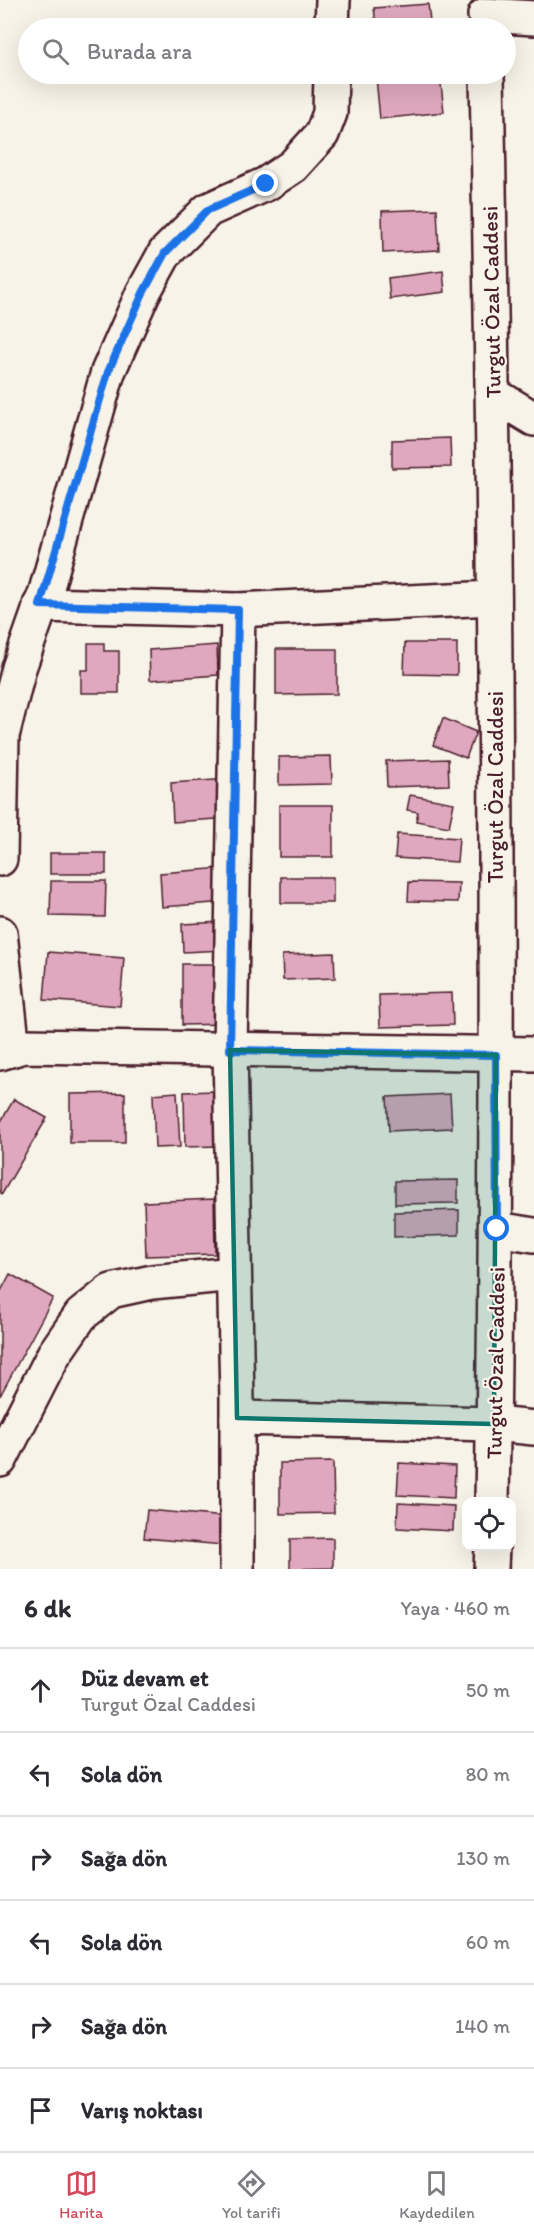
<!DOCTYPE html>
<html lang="tr">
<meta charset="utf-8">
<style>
body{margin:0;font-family:Itim,sans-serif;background:#f7f7f7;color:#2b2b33}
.controls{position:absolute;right:18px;bottom:18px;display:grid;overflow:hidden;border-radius:12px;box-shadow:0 6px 24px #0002}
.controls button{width:54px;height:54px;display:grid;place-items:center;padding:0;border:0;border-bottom:2px solid #e1e1e2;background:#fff;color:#2b2b33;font:30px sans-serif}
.stop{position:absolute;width:18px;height:18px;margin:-14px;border:4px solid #1a73e8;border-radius:50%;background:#fff}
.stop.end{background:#1a73e8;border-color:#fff;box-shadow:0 2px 6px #0008}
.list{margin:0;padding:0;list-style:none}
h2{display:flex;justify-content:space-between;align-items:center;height:78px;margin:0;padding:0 24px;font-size:26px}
h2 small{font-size:20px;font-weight:400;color:#7c7c81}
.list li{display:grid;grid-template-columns:39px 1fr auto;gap:18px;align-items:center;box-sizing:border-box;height:84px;padding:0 24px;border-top:2px solid #e1e1e2}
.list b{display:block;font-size:22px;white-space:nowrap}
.list p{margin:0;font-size:20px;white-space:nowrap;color:#7c7c81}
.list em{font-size:20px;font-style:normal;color:#7c7c81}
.icon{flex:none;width:33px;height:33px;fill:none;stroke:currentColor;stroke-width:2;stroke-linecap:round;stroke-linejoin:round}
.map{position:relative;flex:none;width:534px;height:1569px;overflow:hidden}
.search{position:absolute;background:#fff;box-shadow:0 6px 24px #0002;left:18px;right:18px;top:18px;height:66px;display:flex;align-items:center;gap:15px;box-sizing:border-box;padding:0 21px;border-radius:33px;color:#7c7c81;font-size:22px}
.sheet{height:582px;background:#fff}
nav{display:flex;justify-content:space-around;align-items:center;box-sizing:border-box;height:84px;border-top:2px solid #e1e1e2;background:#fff;font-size:16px;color:#7c7c81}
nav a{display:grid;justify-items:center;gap:3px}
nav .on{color:#d1495b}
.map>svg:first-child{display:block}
.building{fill:#dfa8be;stroke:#4a1f2b;stroke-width:1.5}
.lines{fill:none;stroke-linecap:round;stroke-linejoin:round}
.minor-casing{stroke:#4a1f2b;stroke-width:38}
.minor{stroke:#f7f3e8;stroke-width:33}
.route{stroke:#1a73e8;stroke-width:8}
.marked{fill:#0f766e;fill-opacity:0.2;stroke:#0f766e;stroke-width:4.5;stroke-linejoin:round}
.labels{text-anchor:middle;stroke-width:4.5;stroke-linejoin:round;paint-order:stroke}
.street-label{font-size:22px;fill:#4a1f2b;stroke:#f7f3e8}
</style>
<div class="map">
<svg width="534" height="1569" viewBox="0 0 534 1569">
<rect width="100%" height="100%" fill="#f7f3e8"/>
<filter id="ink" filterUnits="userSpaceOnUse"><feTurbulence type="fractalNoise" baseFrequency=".0167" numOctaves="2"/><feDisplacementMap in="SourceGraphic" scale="12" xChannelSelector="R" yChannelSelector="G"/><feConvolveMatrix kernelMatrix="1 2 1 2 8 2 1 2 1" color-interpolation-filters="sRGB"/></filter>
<g filter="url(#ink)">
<g class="building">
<polygon points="428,4 430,21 376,25 374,8"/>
<polygon points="417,74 440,74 444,112 380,119 376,78"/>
<polygon points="437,209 439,250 383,253 382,211"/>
<polygon points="443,271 445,292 390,299 388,278"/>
<polygon points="450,438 451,467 392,468 392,440"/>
<polygon points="88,643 104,643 104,651 119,651 119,693 81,693 81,670 88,670"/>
<polygon points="405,643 457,643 457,675 404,674"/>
<polygon points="217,645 218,675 150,680 149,650"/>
<polygon points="276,649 337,649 337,694 276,695"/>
<polygon points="443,718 476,732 466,758 433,745"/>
<polygon points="331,756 332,784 279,785 279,757"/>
<polygon points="448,759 449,785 387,787 386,761"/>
<polygon points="229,779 231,818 173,822 171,783"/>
<polygon points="410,795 454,803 449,827 416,821 418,812 407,810"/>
<rect x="279" y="805" width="54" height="52"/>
<polygon points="397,834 459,838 457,862 395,858"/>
<rect x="50" y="853" width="56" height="21"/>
<polygon points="223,868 226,902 162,907 160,873"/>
<rect x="281" y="877" width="52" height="26"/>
<polygon points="51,881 106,881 105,917 50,916"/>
<polygon points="409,882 459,883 458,902 408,901"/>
<polygon points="223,922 224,950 183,952 182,924"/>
<polygon points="48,952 124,958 120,1006 44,1000"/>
<polygon points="334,953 335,978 283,980 282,955"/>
<polygon points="182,964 228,964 227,1024 182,1025"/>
<polygon points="452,993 453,1025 380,1027 379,995"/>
<polygon points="217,1091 218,1146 185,1147 184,1092"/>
<polygon points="177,1092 180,1147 155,1148 153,1094"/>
<polygon points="125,1093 125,1143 70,1143 70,1094"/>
<polygon points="450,1094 452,1128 389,1131 387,1097"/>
<polygon points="14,1099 47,1118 2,1194 0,1192 0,1123"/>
<polygon points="458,1180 458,1203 395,1204 395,1181"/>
<polygon points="214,1199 215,1254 146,1256 144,1202"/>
<polygon points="459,1210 459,1235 394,1237 394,1212"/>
<polygon points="10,1274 53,1298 0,1396 0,1293"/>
<polygon points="333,1462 334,1513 280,1514 280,1463"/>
<polygon points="399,1463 455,1466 454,1498 397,1495"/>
<polygon points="398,1503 454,1506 453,1531 397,1528"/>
<polygon points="147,1510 226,1517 223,1545 144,1538"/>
<polygon points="333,1538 333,1568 290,1569 290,1539"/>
</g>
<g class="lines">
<defs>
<g id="minor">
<polyline points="485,15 534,18"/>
<polyline points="332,28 333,0"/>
<path d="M487,74C496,549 500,1026 492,1502"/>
<polyline points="493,394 534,419"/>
<polyline points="40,605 238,610"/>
<polyline points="0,859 2,736 19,668 46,591 108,372 143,293 165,253 208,210 266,184 293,166 322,134 330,113 331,74"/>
<polyline points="0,933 13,1049"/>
<polyline points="0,1053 24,1046 534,1054"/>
<polyline points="497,1229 534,1235"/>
<polyline points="237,1418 494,1424 534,1428"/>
<polyline points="0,1460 54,1354 81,1315 111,1291 152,1282 234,1274"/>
<polyline points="237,1569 237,1401 230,1050 238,610 494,598"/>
<polyline points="491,1569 492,1546"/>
</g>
</defs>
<use href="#minor" class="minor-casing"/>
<use href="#minor" class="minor"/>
</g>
</g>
<g class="lines" filter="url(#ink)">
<polyline class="route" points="266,184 208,210 165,253 143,293 108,372 40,605 238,610 230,1050 496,1055 497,1229"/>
</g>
<path class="marked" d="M230,1050L496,1055L494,1424L237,1418Z"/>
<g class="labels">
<g class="street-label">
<text transform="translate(491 302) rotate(-91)" y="8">Turgut Özal Caddesi</text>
<text transform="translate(495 787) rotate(-90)" y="8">Turgut Özal Caddesi</text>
<text transform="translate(495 1363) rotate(-89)" y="8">Turgut Özal Caddesi</text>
</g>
</g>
</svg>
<div class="controls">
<button><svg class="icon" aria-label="locate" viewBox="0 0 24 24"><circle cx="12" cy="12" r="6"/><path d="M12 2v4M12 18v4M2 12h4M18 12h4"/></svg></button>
</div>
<div class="stop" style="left:497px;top:1229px"></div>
<div class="stop end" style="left:266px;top:184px"></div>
<div class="search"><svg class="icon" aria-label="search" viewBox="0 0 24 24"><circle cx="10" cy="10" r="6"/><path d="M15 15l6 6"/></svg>Burada ara</div>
</div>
<section class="sheet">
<h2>6 dk<small>Yaya · 460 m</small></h2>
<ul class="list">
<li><svg class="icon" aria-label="ahead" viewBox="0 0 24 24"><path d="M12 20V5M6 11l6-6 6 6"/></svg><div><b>Düz devam et</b><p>Turgut Özal Caddesi</p></div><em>50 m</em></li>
<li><svg class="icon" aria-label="left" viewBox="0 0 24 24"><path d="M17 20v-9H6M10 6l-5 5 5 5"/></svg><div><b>Sola dön</b></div><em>80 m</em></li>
<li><svg class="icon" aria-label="right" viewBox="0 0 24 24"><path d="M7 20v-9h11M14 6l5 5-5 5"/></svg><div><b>Sağa dön</b></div><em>130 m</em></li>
<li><svg class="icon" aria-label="left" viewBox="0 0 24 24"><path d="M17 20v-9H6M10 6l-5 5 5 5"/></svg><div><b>Sola dön</b></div><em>60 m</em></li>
<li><svg class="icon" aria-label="right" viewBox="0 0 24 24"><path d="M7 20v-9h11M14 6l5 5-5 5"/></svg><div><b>Sağa dön</b></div><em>140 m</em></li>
<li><svg class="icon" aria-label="arrive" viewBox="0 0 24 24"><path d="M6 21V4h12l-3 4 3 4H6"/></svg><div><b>Varış noktası</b></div></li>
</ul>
</section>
<nav>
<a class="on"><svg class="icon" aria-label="map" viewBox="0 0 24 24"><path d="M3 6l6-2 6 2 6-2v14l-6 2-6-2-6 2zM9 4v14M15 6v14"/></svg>Harita</a>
<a><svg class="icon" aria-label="directions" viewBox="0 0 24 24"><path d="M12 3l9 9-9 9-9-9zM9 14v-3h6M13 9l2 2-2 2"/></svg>Yol tarifi</a>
<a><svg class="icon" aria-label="saved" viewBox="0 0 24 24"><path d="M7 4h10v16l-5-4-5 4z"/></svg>Kaydedilen</a>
</nav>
